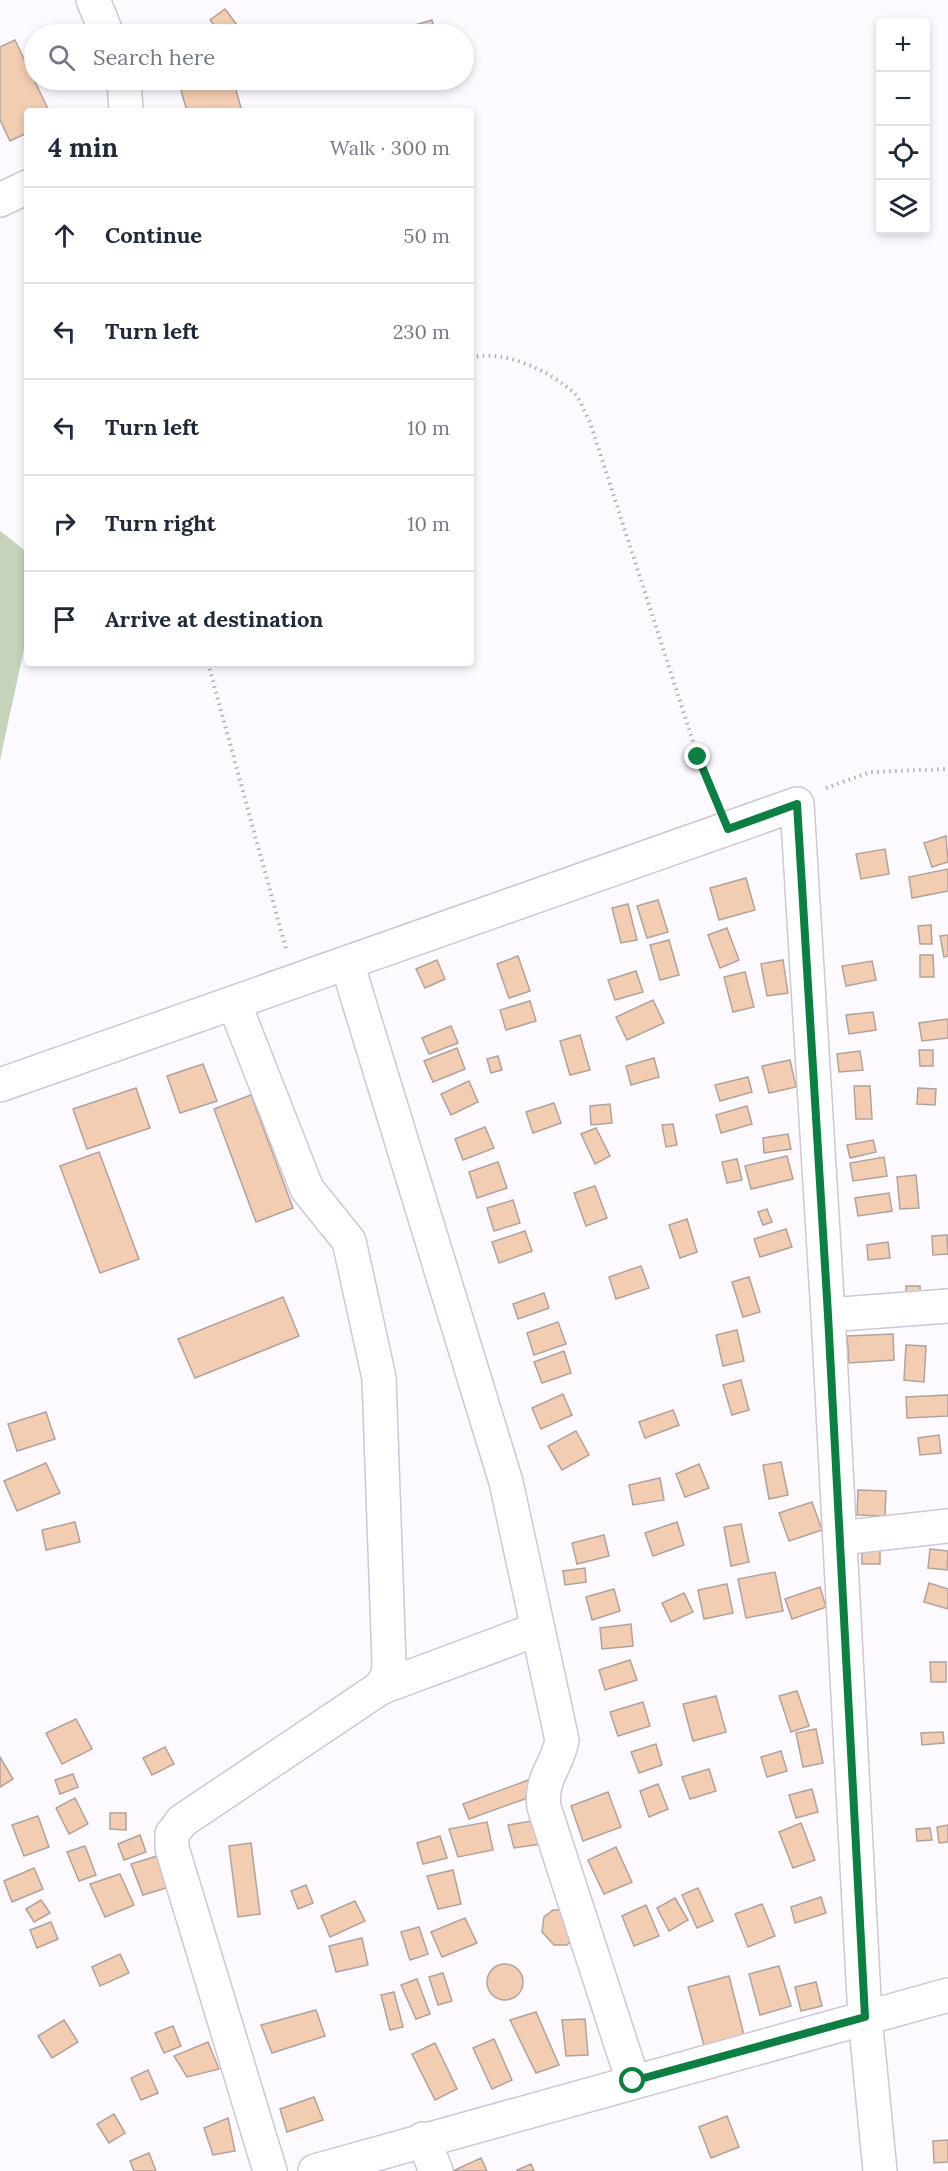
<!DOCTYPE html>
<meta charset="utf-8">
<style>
body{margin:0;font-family:Lora,serif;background:#f2f2f3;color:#1f2937}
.controls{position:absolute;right:18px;top:18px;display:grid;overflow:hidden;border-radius:6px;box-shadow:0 3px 9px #0003}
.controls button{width:54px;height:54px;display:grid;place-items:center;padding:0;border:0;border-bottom:2px solid #e0e1e3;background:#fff;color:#1f2937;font:30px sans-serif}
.stop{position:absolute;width:18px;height:18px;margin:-14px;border:4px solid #0b8043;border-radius:50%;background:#fff}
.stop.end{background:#0b8043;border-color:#fff;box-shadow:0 2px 6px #0008}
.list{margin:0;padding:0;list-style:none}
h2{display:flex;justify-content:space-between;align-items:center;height:78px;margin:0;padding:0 24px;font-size:26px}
h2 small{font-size:20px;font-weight:400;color:#747a83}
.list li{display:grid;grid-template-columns:39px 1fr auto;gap:18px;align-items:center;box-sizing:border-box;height:96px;padding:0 24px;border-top:2px solid #e0e1e3}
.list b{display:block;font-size:22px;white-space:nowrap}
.list em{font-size:20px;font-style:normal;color:#747a83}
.icon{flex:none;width:33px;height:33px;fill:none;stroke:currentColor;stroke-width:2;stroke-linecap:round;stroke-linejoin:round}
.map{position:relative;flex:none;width:948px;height:2171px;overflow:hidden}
.search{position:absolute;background:#fff;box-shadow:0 3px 9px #0003;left:24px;top:24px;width:450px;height:66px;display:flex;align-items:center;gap:15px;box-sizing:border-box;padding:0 21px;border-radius:33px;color:#747a83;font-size:22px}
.panel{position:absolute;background:#fff;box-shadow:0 3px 9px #0003;left:24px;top:108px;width:450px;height:558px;border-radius:6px}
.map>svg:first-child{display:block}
.green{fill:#c6d3bb}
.building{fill:#f3cdb2;stroke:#b1a39a;stroke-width:1.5}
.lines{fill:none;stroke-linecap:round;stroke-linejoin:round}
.street-casing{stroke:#cec7d6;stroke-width:36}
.path{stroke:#b1aeb4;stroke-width:4;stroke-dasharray:1.5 4.5;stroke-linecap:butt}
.street{stroke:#fff;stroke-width:33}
.route{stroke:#0b8043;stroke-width:8}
</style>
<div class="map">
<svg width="948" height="2171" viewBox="0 0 948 2171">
<rect width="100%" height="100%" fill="#fcf9ff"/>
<polygon class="green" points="0,531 27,552 27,635 0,760"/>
<g class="building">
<polygon points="225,9 240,29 232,34 221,34 210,20"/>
<polygon points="432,20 436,34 418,34 415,25"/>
<polygon points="15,40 49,111 27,111 27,133 10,141 0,120 0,47"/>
<polygon points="178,80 233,80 242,111 187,111"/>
<polygon points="946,836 948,862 932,867 924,843"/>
<polygon points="885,849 889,874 861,879 856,854"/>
<polygon points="948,869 948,891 912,898 909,877"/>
<polygon points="746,878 755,910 719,920 710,888"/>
<polygon points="658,900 668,932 647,938 637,906"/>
<polygon points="628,904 637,940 621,943 612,908"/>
<polygon points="931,925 932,944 920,944 918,926"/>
<polygon points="727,928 739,960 720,968 708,935"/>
<polygon points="948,935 948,956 944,957 940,936"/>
<polygon points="669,940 679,975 660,980 650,945"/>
<polygon points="920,955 933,955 934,977 920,977"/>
<polygon points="518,956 530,991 509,998 497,964"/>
<polygon points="437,960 445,979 425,988 416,969"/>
<polygon points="783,960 788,993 767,996 761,964"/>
<polygon points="872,961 876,980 846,986 842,966"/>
<polygon points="636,971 643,992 615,1000 608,980"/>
<polygon points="745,972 754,1007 733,1012 724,977"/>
<polygon points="653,1000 664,1023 627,1040 616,1017"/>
<polygon points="530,1001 536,1021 506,1030 500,1010"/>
<polygon points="873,1012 876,1030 849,1034 846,1015"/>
<polygon points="948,1019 948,1038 922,1041 919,1023"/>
<polygon points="451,1026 458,1043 429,1054 422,1038"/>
<polygon points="580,1035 590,1070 570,1075 560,1041"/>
<polygon points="457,1048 465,1069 433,1082 424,1061"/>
<polygon points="919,1050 933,1050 933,1066 920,1066"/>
<polygon points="860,1051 863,1070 839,1072 837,1054"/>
<polygon points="498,1056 502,1070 491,1073 487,1059"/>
<polygon points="654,1058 659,1077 631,1085 626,1066"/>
<polygon points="790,1060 796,1087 769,1093 762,1066"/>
<polygon points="203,1064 217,1101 180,1113 167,1076"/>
<polygon points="748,1077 752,1092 720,1101 715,1085"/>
<polygon points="469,1081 478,1102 451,1115 441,1094"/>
<polygon points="854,1086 870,1086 872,1119 856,1119"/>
<polygon points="136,1088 150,1128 87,1149 73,1109"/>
<polygon points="918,1088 936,1089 935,1105 917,1104"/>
<polygon points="251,1095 293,1208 256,1222 214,1109"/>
<polygon points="554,1103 561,1123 533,1133 526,1112"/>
<polygon points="610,1104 612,1123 591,1125 590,1106"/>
<polygon points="747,1106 752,1124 721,1133 716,1115"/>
<polygon points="673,1124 677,1145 666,1147 662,1125"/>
<polygon points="485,1127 494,1148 463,1160 455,1139"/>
<polygon points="596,1128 610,1156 595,1164 581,1134"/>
<polygon points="788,1134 791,1149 764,1153 763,1138"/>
<polygon points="873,1140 876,1152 850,1158 847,1145"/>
<polygon points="99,1152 139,1259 100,1273 60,1166"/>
<polygon points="787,1156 793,1179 751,1189 745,1166"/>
<polygon points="884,1157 887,1176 853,1181 850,1163"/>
<polygon points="737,1159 742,1180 727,1183 722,1162"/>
<polygon points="498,1162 507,1188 477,1198 469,1172"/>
<polygon points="916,1175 919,1208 900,1209 897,1177"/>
<polygon points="595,1186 607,1218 586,1226 574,1193"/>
<polygon points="889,1193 892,1211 858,1216 855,1198"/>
<polygon points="513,1200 520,1223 494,1231 487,1208"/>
<polygon points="767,1209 772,1222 763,1225 758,1212"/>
<polygon points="687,1219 697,1252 680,1258 669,1225"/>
<polygon points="786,1229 792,1247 760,1257 754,1239"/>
<polygon points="525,1231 532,1251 499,1263 492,1242"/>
<polygon points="947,1235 948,1254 933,1255 932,1236"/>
<polygon points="888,1242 890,1258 868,1260 867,1245"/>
<polygon points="641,1266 649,1288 616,1299 609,1277"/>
<polygon points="749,1277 760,1312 743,1317 732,1282"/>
<rect x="906" y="1286" width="14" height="15"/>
<polygon points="544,1293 549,1308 518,1319 513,1304"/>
<polygon points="283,1297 299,1336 195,1378 178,1339"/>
<polygon points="558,1322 566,1344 534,1355 527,1333"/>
<polygon points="737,1330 744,1361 723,1366 716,1335"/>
<polygon points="893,1334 894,1360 849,1363 847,1336"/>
<polygon points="906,1345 926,1346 924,1382 904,1380"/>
<polygon points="564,1351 571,1373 542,1383 534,1362"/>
<polygon points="741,1380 749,1410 732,1415 723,1385"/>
<polygon points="563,1394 572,1415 541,1429 532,1408"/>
<polygon points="948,1395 948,1416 907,1418 906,1397"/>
<polygon points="673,1410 679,1425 645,1438 639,1422"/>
<polygon points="46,1412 55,1439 17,1451 8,1424"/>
<polygon points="576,1431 589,1455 562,1470 548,1446"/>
<polygon points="939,1435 941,1453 920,1455 918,1438"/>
<polygon points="781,1462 788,1495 769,1499 763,1465"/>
<polygon points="46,1463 60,1493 17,1511 4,1481"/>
<polygon points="699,1464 709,1488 685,1497 676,1474"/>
<polygon points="660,1478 664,1500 633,1505 629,1485"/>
<polygon points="858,1490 886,1491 885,1516 857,1515"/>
<polygon points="812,1502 822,1530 789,1541 779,1513"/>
<polygon points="75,1522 80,1542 46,1550 42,1530"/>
<polygon points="677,1522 684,1545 653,1556 645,1533"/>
<polygon points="741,1524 749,1562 731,1566 724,1527"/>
<polygon points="604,1535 609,1556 577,1564 572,1543"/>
<polygon points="862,1546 880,1547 880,1564 862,1564"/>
<polygon points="930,1549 948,1551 947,1570 928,1568"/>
<polygon points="585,1568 586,1582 565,1585 563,1571"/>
<polygon points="775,1572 783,1611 746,1618 738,1579"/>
<polygon points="929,1583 948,1589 948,1609 924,1602"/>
<polygon points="727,1584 733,1613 704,1619 698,1590"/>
<polygon points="820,1587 826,1607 792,1619 785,1599"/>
<polygon points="614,1589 620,1611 592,1620 586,1597"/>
<polygon points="684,1593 693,1612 671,1622 662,1603"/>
<polygon points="631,1624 633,1646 602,1649 600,1628"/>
<polygon points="630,1660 637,1680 605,1690 599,1670"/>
<polygon points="930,1662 946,1662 946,1682 931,1682"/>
<polygon points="797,1691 809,1726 791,1732 779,1696"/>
<polygon points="716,1696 726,1732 693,1741 683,1704"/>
<polygon points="643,1702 650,1726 618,1736 610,1712"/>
<polygon points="76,1719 92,1749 62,1764 46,1733"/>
<polygon points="816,1729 823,1763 803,1767 796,1733"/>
<polygon points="943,1732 944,1743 922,1745 921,1733"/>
<polygon points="656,1744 662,1765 639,1773 631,1752"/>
<polygon points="165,1747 174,1764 152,1775 143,1758"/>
<polygon points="781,1751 787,1771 767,1777 761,1757"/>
<polygon points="0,1757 13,1779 0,1787"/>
<polygon points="709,1769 716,1791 690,1799 682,1777"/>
<polygon points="73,1774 78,1787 60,1794 55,1780"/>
<polygon points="531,1779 536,1795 469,1819 463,1804"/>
<polygon points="658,1784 668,1809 649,1817 640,1791"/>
<polygon points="812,1789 818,1812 796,1818 789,1795"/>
<polygon points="608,1792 621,1827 583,1841 571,1806"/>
<polygon points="75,1798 88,1824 69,1834 56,1808"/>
<polygon points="110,1813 126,1813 126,1830 110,1829"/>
<polygon points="38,1816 49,1847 24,1856 12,1825"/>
<polygon points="543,1819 547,1843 514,1848 508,1825"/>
<polygon points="487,1822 493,1850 458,1857 449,1829"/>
<polygon points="801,1823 815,1860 793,1868 779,1832"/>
<polygon points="948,1825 948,1842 939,1843 937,1827"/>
<polygon points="930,1828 932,1840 917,1841 916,1829"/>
<polygon points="140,1835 146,1852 124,1860 118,1844"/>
<polygon points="440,1836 447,1858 423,1864 417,1843"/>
<polygon points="251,1843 260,1914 238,1917 229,1846"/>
<polygon points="85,1846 96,1875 79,1881 67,1852"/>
<polygon points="616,1847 632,1882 604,1894 588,1860"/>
<polygon points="167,1853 179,1884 143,1895 131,1864"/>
<polygon points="34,1868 43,1889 12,1902 4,1881"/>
<polygon points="453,1870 461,1904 438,1909 427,1876"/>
<polygon points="120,1874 134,1905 105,1917 90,1884"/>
<polygon points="306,1885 313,1903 298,1909 291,1891"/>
<polygon points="698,1888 713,1921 697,1928 682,1895"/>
<polygon points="821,1897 826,1913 795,1923 791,1907"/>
<polygon points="675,1898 688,1920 669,1931 657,1908"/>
<polygon points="41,1900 50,1913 34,1922 26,1909"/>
<polygon points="355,1901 365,1921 330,1937 321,1916"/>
<polygon points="762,1904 775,1936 748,1947 735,1914"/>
<polygon points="646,1905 659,1936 634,1946 622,1916"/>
<polygon points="553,1910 567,1910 578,1934 567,1945 554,1945 542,1932 544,1917"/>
<polygon points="465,1918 477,1943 442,1957 431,1932"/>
<polygon points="51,1922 58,1939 37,1948 30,1930"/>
<polygon points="419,1927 428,1954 410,1960 401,1932"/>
<polygon points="362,1938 368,1965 336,1972 329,1946"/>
<polygon points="120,1954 129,1973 100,1986 92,1967"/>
<circle cx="505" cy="1982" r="18"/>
<polygon points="779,1966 791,2006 760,2015 749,1974"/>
<polygon points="443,1973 452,2001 438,2005 429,1977"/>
<polygon points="729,1976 744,2035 704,2045 688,1987"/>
<polygon points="417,1979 430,2014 416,2019 401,1985"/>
<polygon points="816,1982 822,2006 801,2011 795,1987"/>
<polygon points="394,1992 403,2027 390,2030 381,1995"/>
<polygon points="316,2010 325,2036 272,2053 261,2025"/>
<polygon points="536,2012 559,2065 536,2073 510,2020"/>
<polygon points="585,2019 588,2055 566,2056 562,2020"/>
<polygon points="64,2020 78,2042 52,2058 38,2036"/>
<polygon points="173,2026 181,2046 164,2053 155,2033"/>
<polygon points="494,2039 512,2080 492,2089 473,2048"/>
<polygon points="208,2042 219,2069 187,2077 174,2056"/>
<polygon points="435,2043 457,2089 435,2100 412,2054"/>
<polygon points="148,2070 158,2093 141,2100 131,2078"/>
<polygon points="314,2097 323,2120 287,2132 280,2109"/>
<polygon points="114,2114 125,2133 109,2143 97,2124"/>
<polygon points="727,2116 739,2147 711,2158 699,2127"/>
<polygon points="228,2118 235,2151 213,2155 204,2128"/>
<polygon points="948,2140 948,2162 934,2163 933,2141"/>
<polygon points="149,2153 156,2171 134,2171 130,2161"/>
<polygon points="481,2158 487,2171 455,2171 455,2170"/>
<polygon points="531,2164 534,2171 518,2171 517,2170"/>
</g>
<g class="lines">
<defs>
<g id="street">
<polyline points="93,0 107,34"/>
<polyline points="124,80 126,111"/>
<polyline points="0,200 27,187"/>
<path d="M347,963L506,1482L562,1740C557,1767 540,1778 544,1807L633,2081"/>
<polyline points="234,1003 307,1189 349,1241 379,1378 389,1662 388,1676 380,1688 182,1821 172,1834 172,1848 270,2171"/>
<polyline points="0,1085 797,804 828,1315 865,2017 880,2171"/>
<polyline points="828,1315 948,1306"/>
<polyline points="840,1538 948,1526"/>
<polyline points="380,1688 538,1629"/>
<polyline points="423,2139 436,2171"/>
<polyline points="315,2171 948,1995"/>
</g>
</defs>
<use href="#street" class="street-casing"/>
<g class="path">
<path d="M471,358C502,348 552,372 574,393C581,400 585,414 590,422L698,757L715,798"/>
<polyline points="208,663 286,949"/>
<polyline points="826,788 871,772 948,769"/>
</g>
<use href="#street" class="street"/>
</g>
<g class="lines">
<polyline class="route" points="633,2081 865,2017 828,1315 797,804 728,829 698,757"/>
</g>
</svg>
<div class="controls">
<button>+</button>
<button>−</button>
<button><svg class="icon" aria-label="locate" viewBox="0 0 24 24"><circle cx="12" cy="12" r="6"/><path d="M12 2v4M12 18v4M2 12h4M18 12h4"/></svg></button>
<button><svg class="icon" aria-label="layers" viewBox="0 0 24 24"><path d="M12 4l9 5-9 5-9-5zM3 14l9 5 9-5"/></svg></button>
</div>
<div class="stop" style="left:633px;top:2081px"></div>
<div class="stop end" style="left:698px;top:757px"></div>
<div class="search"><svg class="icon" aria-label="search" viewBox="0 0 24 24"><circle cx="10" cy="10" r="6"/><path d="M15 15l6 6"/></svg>Search here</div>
<section class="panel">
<h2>4 min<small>Walk · 300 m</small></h2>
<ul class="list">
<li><svg class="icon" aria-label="ahead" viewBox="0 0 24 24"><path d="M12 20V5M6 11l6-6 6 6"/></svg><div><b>Continue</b></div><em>50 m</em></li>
<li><svg class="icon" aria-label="left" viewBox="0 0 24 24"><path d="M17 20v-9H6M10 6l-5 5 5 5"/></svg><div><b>Turn left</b></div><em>230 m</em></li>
<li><svg class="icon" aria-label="left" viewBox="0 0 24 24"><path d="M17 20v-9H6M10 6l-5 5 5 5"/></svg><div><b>Turn left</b></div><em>10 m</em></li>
<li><svg class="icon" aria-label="right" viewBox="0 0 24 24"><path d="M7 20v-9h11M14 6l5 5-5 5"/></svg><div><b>Turn right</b></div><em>10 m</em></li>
<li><svg class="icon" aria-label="arrive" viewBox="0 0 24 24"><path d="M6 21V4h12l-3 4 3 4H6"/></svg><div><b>Arrive at destination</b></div></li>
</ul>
</section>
</div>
